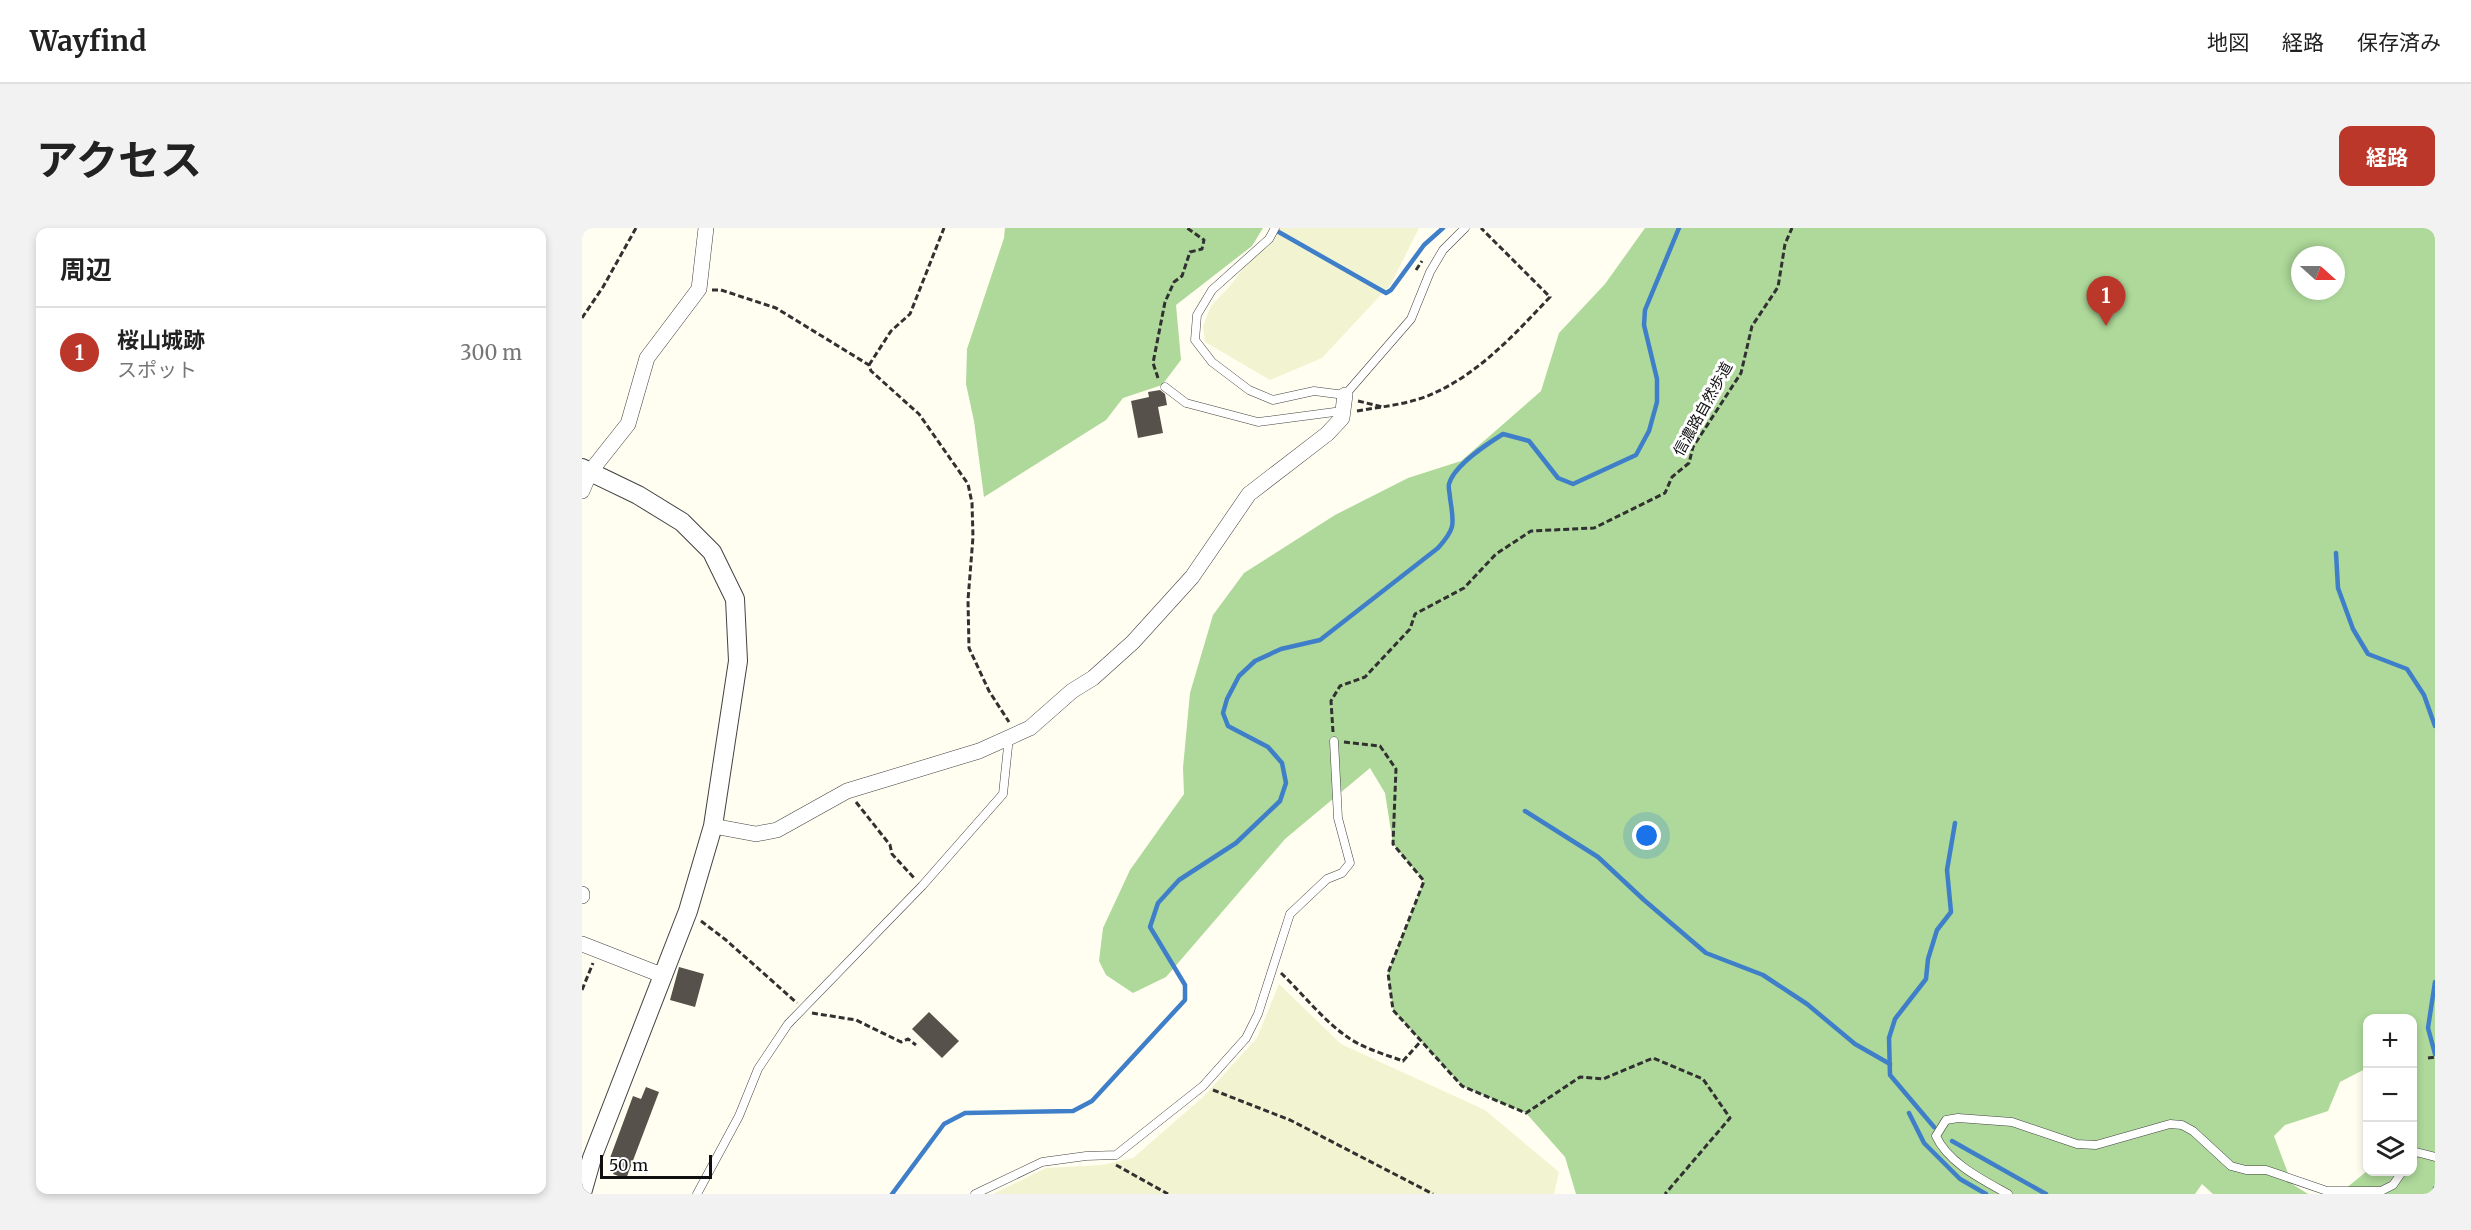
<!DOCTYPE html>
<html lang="ja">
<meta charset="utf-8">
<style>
body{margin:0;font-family:Merriweather,"Noto Sans JP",serif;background:#f2f2f2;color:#222}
.controls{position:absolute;right:18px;bottom:18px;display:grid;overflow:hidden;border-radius:12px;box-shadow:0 3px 9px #0003}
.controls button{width:54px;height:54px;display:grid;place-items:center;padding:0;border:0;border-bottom:2px solid #e0e0e0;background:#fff;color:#222;font:30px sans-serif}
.compass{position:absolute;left:1709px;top:18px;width:54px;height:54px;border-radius:50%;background:#fff;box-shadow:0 3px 9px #0003;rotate:111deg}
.scale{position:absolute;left:18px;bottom:15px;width:112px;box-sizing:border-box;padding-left:6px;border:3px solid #0f0f0f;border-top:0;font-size:16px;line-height:21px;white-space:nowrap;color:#0f0f0f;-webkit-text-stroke:4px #fff;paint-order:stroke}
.you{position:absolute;left:1065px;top:608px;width:21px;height:21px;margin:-15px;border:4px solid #fff;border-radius:50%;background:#1a73e8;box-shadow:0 0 0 9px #1a73e833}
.badge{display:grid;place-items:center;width:39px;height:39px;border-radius:50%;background:#bb372a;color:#fff;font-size:20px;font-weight:700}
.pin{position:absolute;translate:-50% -50px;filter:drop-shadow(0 2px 3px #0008)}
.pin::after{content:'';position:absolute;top:32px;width:21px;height:18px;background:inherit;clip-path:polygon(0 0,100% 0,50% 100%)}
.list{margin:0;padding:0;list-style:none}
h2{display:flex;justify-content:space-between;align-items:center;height:78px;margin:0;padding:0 24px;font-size:26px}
h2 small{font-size:20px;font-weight:400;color:#767676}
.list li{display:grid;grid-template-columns:39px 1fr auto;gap:18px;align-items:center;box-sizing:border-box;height:90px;padding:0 24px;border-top:2px solid #e0e0e0}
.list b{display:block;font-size:22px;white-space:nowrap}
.list p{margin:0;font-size:20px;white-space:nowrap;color:#767676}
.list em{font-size:20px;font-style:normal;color:#767676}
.icon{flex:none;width:33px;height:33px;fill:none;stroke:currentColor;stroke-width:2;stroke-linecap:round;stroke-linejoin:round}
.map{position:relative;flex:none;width:1853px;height:966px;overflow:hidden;border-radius:12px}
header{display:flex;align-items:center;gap:36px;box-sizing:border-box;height:84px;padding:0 30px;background:#fff;border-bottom:2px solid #e0e0e0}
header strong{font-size:28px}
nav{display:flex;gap:33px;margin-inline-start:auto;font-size:21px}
.intro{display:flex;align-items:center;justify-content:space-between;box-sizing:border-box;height:144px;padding:0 36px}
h1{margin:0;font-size:42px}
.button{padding:15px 27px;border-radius:12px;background:#bb372a;color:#fff;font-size:21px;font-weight:700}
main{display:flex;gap:36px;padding:0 36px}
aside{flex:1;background:#fff;border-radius:12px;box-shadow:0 3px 9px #0003}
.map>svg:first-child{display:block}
.farmland{fill:#f2f4d1}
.forest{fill:#aed99a;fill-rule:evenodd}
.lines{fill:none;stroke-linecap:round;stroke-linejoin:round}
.stream{stroke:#3f7fca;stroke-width:4.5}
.building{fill:#57514b}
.service-casing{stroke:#424242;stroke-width:9}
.minor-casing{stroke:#424242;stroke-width:16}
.tertiary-casing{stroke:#424242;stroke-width:20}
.path{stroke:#313131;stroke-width:3;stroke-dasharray:6 3;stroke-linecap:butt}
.service{stroke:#fff;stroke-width:8}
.minor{stroke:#fff;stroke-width:15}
.tertiary{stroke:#fff;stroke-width:18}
.labels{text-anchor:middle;stroke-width:6;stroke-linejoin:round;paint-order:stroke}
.street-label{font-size:15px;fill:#0f0f0f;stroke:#fff}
</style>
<header>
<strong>Wayfind</strong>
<nav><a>地図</a><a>経路</a><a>保存済み</a></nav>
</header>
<div class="intro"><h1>アクセス</h1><a class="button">経路</a></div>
<main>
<aside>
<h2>周辺<small></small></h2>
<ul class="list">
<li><span class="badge">1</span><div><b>桜山城跡</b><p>スポット</p></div><em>300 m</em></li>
</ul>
</aside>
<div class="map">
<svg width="1853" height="966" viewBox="0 0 1853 966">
<rect width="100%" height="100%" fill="#fffef1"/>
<g class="farmland">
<polygon points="692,0 837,0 809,56 740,130 688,152 623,114 621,98 629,78 648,58"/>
<polygon points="697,756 759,816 903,882 977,944 972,966 411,966 464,940 520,937 551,930 621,869 675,810"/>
</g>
<g class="forest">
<polygon points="423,0 681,0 670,18 594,77 599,132 580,157 541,170 524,192 402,269 392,193 384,156 385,121 422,10"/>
<path d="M1063,0H1853V966H1757L1785,943L1830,944L1831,855L1835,852L1831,846L1830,790H1786L1785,840L1758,854L1746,883L1703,897L1692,908L1710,956L1726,966H1631L1620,956L1613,966H994L983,929L944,885L880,858L811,782L806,745L842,653L811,616L803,565L788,540L703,611L584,749L551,765L524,747L517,733L521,700L548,642L602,566L601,540L608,465L631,387L662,345L753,287L826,250L879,233L959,163L977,105L1023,56ZM1718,27H1754V63H1718Z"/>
</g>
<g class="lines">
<g class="stream">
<polyline points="695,3 804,65 809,62 842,17 861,0"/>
<polyline points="1754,325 1756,360 1771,401 1786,426 1825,441 1842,467 1853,498"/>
<polyline points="943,583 1016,629 1062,672 1124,725 1181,747 1225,776 1273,816 1308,836"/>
<polyline points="1853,754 1846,800 1853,826"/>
<polyline points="1327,885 1342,915 1378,951 1404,966"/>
<polyline points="1352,899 1308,847 1307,810 1313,791 1344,751 1346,731 1355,702 1369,684 1365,642 1373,595"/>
<polyline points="1370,913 1464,966"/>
<path d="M310,966L362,896L383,885L491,883L510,873L603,772V757L568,699L576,675L597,652L654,615L698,573L704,555L700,535L686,519L646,498L641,485L645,471L657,448L673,433L699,421L738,412L856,320C874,300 872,296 868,270C868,266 866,260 867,256C872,237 905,216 921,206L947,213L976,250L991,256L1054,227L1067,203L1075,174V151L1062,97L1063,82L1097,0"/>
<polyline points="1853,966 1853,960"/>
</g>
</g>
<g class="building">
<polygon points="578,162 583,166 585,177 576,179 581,205 556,210 549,173 567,169 566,164"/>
<polygon points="97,739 122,746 113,779 88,772"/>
<polygon points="347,784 377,813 360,830 330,801"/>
<polygon points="64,859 77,864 44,951 31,946 36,933 28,930 51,868 59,871"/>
</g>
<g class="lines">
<defs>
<g id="service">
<polyline points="693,0 687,11 630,62 615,87 613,112 630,134 667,162 691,172 732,163 763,167 829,91 848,44 861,22 883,0"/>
<polyline points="583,159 604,175 676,194 760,183"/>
<polyline points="1830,929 1834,924 1853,929"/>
<polyline points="115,966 157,888 176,841 206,796 340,658 421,566 427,509"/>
<polyline points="393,966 460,934 504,928 534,927 621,858 664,810 676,786 708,686 745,651 760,645 768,635 756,590 752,513"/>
<path d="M1426,966C1401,952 1366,935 1354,908L1364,892L1376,890L1430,894L1495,916L1514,917L1588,896L1600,897L1611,903L1649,938L1664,942H1684L1745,963H1799L1811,957L1820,944"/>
</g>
<g id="minor">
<polyline points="0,263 8,244 46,196 65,130 117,61 124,0"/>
<polyline points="131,598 174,606 195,602 265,563 397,523 448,500 490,463 511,450 551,414 610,349 667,266 745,206 760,190 763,167"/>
<polyline points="0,666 0,668"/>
<polyline points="0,716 82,748"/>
</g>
<polyline id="tertiary" points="0,240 56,267 100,294 130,324 153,371 156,433 131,598 106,683 10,930 0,965"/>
</defs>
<use href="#service" class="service-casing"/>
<use href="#minor" class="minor-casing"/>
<use href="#tertiary" class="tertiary-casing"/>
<g class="path">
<polyline points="834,42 840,33"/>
<polyline points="130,62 139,62 194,80 287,137 289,143 337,186 386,256 390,275 391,309 386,372 387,420 407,463 427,494"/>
<polyline points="0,90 21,59 54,0"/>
<polyline points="287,137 309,103 328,86 362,0"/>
<polyline points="576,150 571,135 583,74 592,54 600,48 608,24 620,21 622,12 605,0"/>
<polyline points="776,173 801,179"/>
<path d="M775,183C798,179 820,177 843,169C894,149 931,108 968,69L899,0"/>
<polyline points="751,504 749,473 758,458 783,449 828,401 833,386 882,360 914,326 949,303 1012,300 1083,265 1090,249 1107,235 1111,219 1159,145 1170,98 1196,59 1203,16 1210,0"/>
<polyline points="762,514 798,518 814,541 811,616 842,653 806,745 811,782 880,858 944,885 998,849 1021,851 1071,830 1121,851 1148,890 1083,966"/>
<polyline points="274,574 308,617 310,626 333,651"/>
<polyline points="119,693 144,712 215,775"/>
<path d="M699,745C720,765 740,791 764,808C780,820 802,826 821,833L839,813"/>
<polyline points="0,762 11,735"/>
<polyline points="230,785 274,792 319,814 326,811 334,817"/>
<polyline points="1846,830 1853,829"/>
<polyline points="631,862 708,892 851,966"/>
<polyline points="534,937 586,966"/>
</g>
<use href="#service" class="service"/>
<use href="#minor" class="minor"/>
<use href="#tertiary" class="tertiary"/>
</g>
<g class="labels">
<g class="street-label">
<text transform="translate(1121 181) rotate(-61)" y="5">信濃路自然歩道</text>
</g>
</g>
</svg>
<div class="controls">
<button>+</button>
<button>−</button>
<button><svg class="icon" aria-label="layers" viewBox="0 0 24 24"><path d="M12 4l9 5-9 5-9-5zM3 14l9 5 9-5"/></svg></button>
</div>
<svg class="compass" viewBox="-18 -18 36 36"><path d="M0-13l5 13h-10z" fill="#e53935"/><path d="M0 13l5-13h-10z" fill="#767676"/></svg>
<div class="scale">50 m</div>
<div class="you"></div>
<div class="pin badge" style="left:1524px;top:98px">1</div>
</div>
</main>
